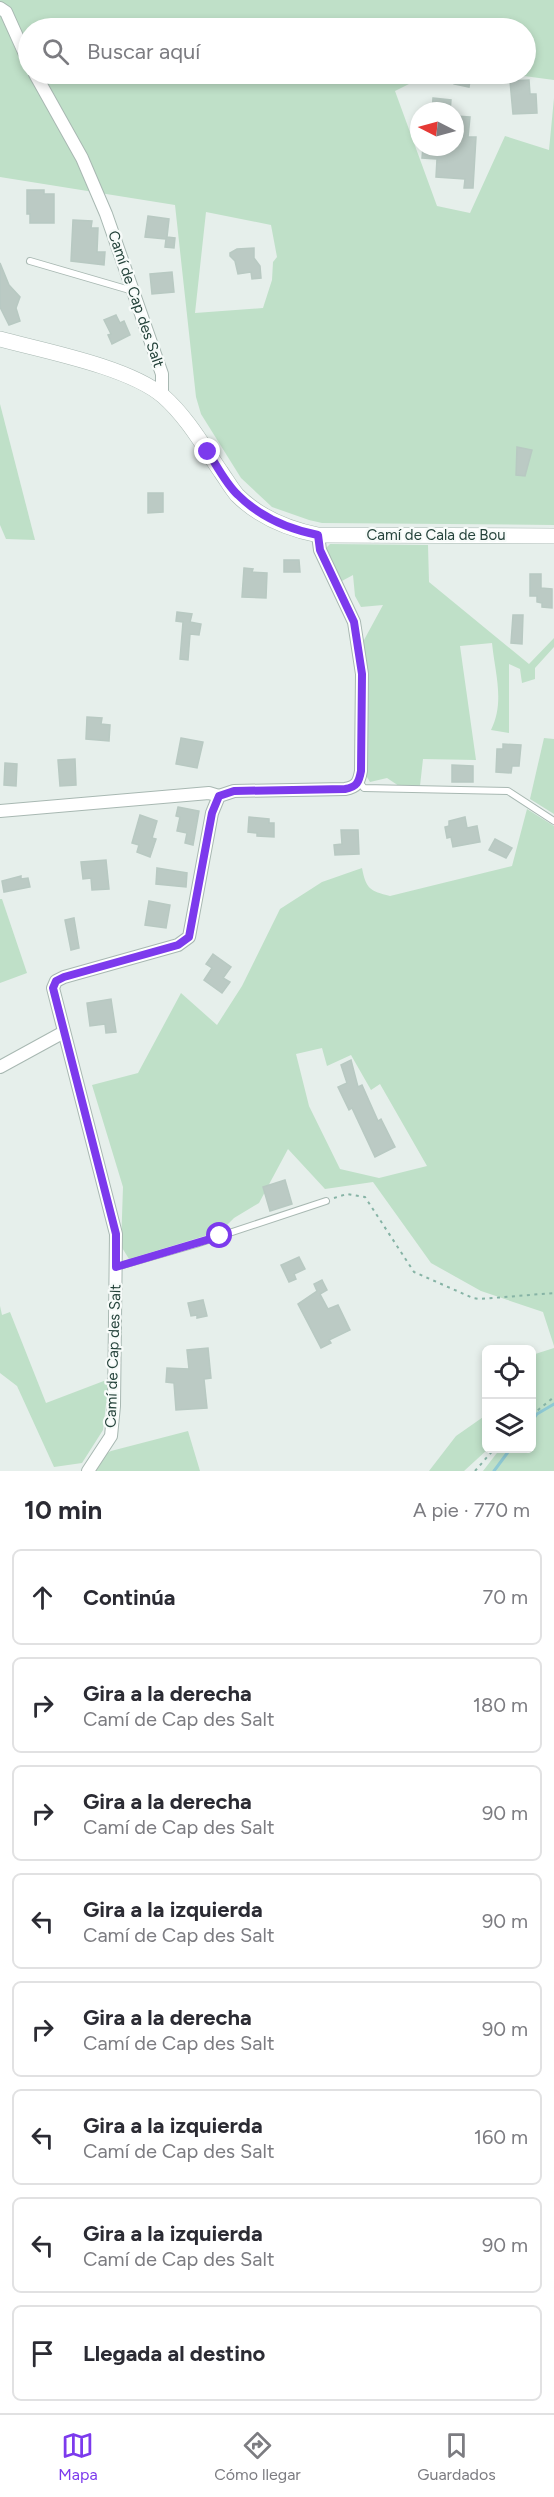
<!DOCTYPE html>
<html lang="es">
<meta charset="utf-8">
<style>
body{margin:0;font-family:Figtree,sans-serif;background:#f2f2f3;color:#2b2b33}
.controls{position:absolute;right:18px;bottom:18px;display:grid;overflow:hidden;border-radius:9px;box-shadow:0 3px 9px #0003}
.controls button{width:54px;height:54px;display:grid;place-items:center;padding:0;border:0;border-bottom:2px solid #e1e1e2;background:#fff;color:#2b2b33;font:30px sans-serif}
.compass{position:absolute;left:410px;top:102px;width:54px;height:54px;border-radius:50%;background:#fff;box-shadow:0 3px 9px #0003;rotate:276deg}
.stop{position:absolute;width:18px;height:18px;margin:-14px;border:4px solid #7c3aed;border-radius:50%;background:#fff}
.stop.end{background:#7c3aed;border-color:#fff;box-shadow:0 2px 6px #0008}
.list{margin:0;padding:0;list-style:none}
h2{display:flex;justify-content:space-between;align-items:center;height:78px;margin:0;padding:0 24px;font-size:26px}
h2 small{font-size:20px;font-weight:400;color:#7c7c81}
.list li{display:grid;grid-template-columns:39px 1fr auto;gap:18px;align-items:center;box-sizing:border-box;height:96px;margin:0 12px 12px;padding:0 12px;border:2px solid #e1e1e2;border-radius:9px}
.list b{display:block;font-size:22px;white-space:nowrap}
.list p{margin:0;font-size:20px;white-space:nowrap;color:#7c7c81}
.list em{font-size:20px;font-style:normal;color:#7c7c81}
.icon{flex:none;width:33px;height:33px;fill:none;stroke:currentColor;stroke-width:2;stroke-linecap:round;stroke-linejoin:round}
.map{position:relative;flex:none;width:554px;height:1471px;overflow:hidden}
.search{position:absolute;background:#fff;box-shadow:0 3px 9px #0003;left:18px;right:18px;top:18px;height:66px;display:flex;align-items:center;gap:15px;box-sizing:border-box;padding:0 21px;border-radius:33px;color:#7c7c81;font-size:22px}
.sheet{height:942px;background:#fff}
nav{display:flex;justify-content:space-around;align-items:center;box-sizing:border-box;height:84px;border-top:2px solid #e1e1e2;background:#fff;font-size:16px;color:#7c7c81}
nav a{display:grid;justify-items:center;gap:3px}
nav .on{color:#7c3aed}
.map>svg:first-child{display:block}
.green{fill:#bfe0c8;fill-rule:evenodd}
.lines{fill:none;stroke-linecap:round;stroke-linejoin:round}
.stream{stroke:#8ec9d4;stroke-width:3}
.building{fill:#bbcac4;stroke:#b8c9c2;stroke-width:1.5}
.service-casing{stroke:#a8b8b2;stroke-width:8}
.minor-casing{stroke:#a8b8b2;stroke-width:14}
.tertiary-casing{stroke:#a8b8b2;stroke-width:16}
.path{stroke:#86b3a5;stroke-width:2;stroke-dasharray:3 4.5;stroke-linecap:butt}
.service{stroke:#fff;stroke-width:6}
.minor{stroke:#fff;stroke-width:12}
.tertiary{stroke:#fff;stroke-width:15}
.route{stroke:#7c3aed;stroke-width:8}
.labels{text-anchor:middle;stroke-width:4.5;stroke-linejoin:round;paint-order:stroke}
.street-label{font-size:15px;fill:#24423a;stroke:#f7fbf9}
</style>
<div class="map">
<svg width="554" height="1471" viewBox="0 0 554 1471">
<rect width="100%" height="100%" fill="#e6efeb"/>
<g class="green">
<path d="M0,0H554V80L509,74H526V28H28V74H429L395,91L437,206L470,213L505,136L549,150L554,98V525L322,523L309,520L272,507L241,478L201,414L196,397L175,205L0,177ZM206,212L271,225L277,257L273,262L272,280L263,308L195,313Z"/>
<polygon points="0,404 35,540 6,539 0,525"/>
<path d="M330,544L428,545L429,582L529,664L554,638V647L535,668V679L522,683L520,669L509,664V733L491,730C505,702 495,673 492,643L460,646L476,760L423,759L420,786H399L387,778L370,782L367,777L364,746V640L383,605L361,607L355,596L353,575L340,582L325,549Z"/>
<polygon points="544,738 554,739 554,814 530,799"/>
<path d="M527,809L554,826V1346L543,1312L481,1291L431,1263L373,1182L325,1189L288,1149L259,1203L234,1218L221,1231L129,1259L121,1246L123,1187L92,1085L138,1073L181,993L217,1025L242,986L280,909L322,882L362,868C366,889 370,891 390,896L512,866ZM322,1048L327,1066L351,1055L371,1090L380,1084L427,1166L379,1178L340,1169L309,1106L296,1054Z"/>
<polygon points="0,899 2,899 27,973 0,983"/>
<polygon points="0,1306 2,1315 10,1312 46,1403 109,1379 103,1430 82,1463 54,1467 17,1386 0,1373"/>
<polygon points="554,1348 554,1471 483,1471 500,1449 532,1448 532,1355"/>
<polygon points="486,1415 486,1448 488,1449 464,1471 429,1471 456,1436"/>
<polygon points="188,1431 200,1471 92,1471 99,1458 111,1451"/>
</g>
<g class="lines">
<g class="stream">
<polyline points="532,1421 537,1414 554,1404"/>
<polyline points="494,1471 511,1448"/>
</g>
</g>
<g class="building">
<polygon points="455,74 471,74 469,87 454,84"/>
<polygon points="529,80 530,94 536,94 537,113 513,114 510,81"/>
<polygon points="433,98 451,100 450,111 432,111"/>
<polygon points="455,116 470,117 468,137 476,137 473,188 464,188 465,179 436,177 437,159 422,158 423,147 455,147"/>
<polygon points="27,190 44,190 44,194 54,194 54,223 30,223 30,214 27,214"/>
<polygon points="148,216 169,219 167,237 175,238 174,248 165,247 166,239 145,237"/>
<polygon points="73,220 92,221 91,228 98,228 97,252 105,252 104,265 71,261"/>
<polygon points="254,248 254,258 260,266 261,278 252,279 251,272 238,274 235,261 230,256 230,253 237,249"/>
<polygon points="0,263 9,285 20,297 16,308 20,321 9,325 0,307"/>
<polygon points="172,272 174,292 152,294 150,274"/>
<polygon points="116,315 120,323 124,321 130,335 112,344 108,335 111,334 104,320"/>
<polygon points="517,447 532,450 525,476 516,475"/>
<polygon points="148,493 163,493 163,512 148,513"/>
<polygon points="284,560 299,560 300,572 284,572"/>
<polygon points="244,568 253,569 252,572 267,573 266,598 242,597"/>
<polygon points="530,574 541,574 541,588 552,589 552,608 542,607 542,603 537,602 537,596 530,596"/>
<polygon points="177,612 192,614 190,622 201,624 199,635 190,634 188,660 180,659 183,622 176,621"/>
<polygon points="513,615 523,615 522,644 511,643"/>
<polygon points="87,717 102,718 101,724 110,725 109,741 86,739"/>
<polygon points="181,738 203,742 197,768 176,764"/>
<polygon points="503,744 521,745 519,766 512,766 511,773 496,772 497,749 503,749"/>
<polygon points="75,759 76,785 60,786 58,760"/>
<polygon points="5,763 17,764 16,786 4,785"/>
<polygon points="452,765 473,766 473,782 452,782"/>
<polygon points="178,807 199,811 193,845 185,843 187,833 177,831 180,817 176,816"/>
<polygon points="140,815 157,821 152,838 156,839 150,857 137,852 139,845 132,843"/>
<polygon points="249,817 269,819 269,823 274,823 274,837 257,836 257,833 248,832"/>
<polygon points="465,817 467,828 477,826 480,842 453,847 451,837 447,838 445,827 449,826 449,821"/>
<polygon points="341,830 358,830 359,854 335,855 334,845 342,844"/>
<polygon points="495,839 512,848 506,858 489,850"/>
<polygon points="106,860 109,889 92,890 91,878 83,879 81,862"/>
<polygon points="157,868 187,873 186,887 156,884"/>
<polygon points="21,876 21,879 28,878 30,887 4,892 2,881"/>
<polygon points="149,901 170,905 166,928 145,925"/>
<polygon points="74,918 79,948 71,950 65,920"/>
<polygon points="213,954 231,967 223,978 230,982 222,993 204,980 212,968 206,964"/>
<polygon points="111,999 116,1032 106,1033 105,1024 90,1026 87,1003"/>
<polygon points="351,1060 358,1087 362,1085 378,1121 381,1119 395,1147 375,1157 352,1108 349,1110 338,1087 347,1083 341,1065"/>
<polygon points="285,1180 292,1204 270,1211 263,1187"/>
<polygon points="299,1257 305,1269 294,1274 296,1279 289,1282 281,1265"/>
<polygon points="322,1280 327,1290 320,1294 328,1309 338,1305 350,1330 329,1340 331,1343 321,1348 298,1304 317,1291 314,1284"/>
<polygon points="203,1300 207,1316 197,1318 197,1315 191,1316 188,1303"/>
<polygon points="208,1348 211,1378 204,1379 207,1408 176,1410 174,1383 166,1382 167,1368 189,1369 187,1350"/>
</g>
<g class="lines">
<defs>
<g id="service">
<polyline points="30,261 133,291"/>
<polyline points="359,782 364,788 508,791 554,821"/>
<polyline points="116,1267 196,1244 326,1201"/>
</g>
<g id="minor">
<polyline points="0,8 6,12 28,61"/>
<polyline points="35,74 82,158 106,214 162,374 162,395"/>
<polyline points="0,811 209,793 219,796"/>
<polyline points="0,1067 64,1032"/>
<path d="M88,1471L111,1436L114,1406L116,1234L53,988L56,981L64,977L178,945L189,937L212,813L219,796L234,791L345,789C357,787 359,782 361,771L362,674L354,622L320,550L318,535"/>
</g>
<path id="tertiary" d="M0,339C45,351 129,367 163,396C187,417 204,447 221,472C226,479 231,488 237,495C259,517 288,529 318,535L554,536"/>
</defs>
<use href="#service" class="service-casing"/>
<use href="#minor" class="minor-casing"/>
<use href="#tertiary" class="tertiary-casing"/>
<g class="path">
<polyline points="334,1198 347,1194 365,1197 414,1272 473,1298 480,1299 554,1293"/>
<polyline points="532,1415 554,1397"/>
<polyline points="475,1471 495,1448"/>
</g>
<use href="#service" class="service"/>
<use href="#minor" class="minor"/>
<use href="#tertiary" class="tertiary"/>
</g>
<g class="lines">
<path class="route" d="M208,452C217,466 226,484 238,495C260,517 288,529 318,535L320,550L354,622L362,674L361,771C359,782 357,787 345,789L234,791L219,796L212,813L189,937L178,945L64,977L56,981L53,988L116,1234V1267L220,1236"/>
</g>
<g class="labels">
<g class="street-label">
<text transform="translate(136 299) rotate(71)" y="5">Camí de Cap des Salt</text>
<text x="436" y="540">Camí de Cala de Bou</text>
<text transform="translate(113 1356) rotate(-88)" y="5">Camí de Cap des Salt</text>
</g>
</g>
</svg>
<div class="controls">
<button><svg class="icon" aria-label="locate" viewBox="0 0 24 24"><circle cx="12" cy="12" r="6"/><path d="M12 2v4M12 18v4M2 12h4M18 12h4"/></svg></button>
<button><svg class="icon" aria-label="layers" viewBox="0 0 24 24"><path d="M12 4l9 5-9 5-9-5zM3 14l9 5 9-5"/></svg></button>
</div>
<svg class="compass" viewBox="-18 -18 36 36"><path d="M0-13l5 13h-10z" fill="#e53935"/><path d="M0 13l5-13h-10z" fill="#7c7c81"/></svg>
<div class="stop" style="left:220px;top:1236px"></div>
<div class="stop end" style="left:208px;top:452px"></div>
<div class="search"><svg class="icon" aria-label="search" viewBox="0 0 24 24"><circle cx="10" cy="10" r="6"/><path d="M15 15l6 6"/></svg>Buscar aquí</div>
</div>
<section class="sheet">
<h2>10 min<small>A pie · 770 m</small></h2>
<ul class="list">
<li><svg class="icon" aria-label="ahead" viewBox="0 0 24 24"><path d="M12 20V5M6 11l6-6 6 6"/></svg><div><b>Continúa</b></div><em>70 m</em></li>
<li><svg class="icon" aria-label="right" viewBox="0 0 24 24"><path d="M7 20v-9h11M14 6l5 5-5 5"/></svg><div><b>Gira a la derecha</b><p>Camí de Cap des Salt</p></div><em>180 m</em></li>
<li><svg class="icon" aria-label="right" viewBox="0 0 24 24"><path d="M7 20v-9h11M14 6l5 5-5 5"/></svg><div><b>Gira a la derecha</b><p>Camí de Cap des Salt</p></div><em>90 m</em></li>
<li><svg class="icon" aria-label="left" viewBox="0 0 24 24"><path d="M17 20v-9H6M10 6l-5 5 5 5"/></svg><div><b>Gira a la izquierda</b><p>Camí de Cap des Salt</p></div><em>90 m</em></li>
<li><svg class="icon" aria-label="right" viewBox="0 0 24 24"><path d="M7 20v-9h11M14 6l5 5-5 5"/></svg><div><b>Gira a la derecha</b><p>Camí de Cap des Salt</p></div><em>90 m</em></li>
<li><svg class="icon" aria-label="left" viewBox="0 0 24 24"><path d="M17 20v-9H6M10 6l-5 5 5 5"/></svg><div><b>Gira a la izquierda</b><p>Camí de Cap des Salt</p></div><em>160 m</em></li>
<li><svg class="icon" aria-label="left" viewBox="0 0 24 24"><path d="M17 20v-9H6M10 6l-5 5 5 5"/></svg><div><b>Gira a la izquierda</b><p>Camí de Cap des Salt</p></div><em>90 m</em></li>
<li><svg class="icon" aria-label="arrive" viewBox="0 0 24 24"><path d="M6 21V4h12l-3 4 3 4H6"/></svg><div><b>Llegada al destino</b></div></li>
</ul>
</section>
<nav>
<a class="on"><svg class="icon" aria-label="map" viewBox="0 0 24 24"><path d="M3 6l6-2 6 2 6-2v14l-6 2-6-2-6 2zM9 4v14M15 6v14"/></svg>Mapa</a>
<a><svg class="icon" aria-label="directions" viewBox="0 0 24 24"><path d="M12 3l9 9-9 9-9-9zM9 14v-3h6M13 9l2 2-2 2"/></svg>Cómo llegar</a>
<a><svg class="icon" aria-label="saved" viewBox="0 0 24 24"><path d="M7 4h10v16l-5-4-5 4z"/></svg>Guardados</a>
</nav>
